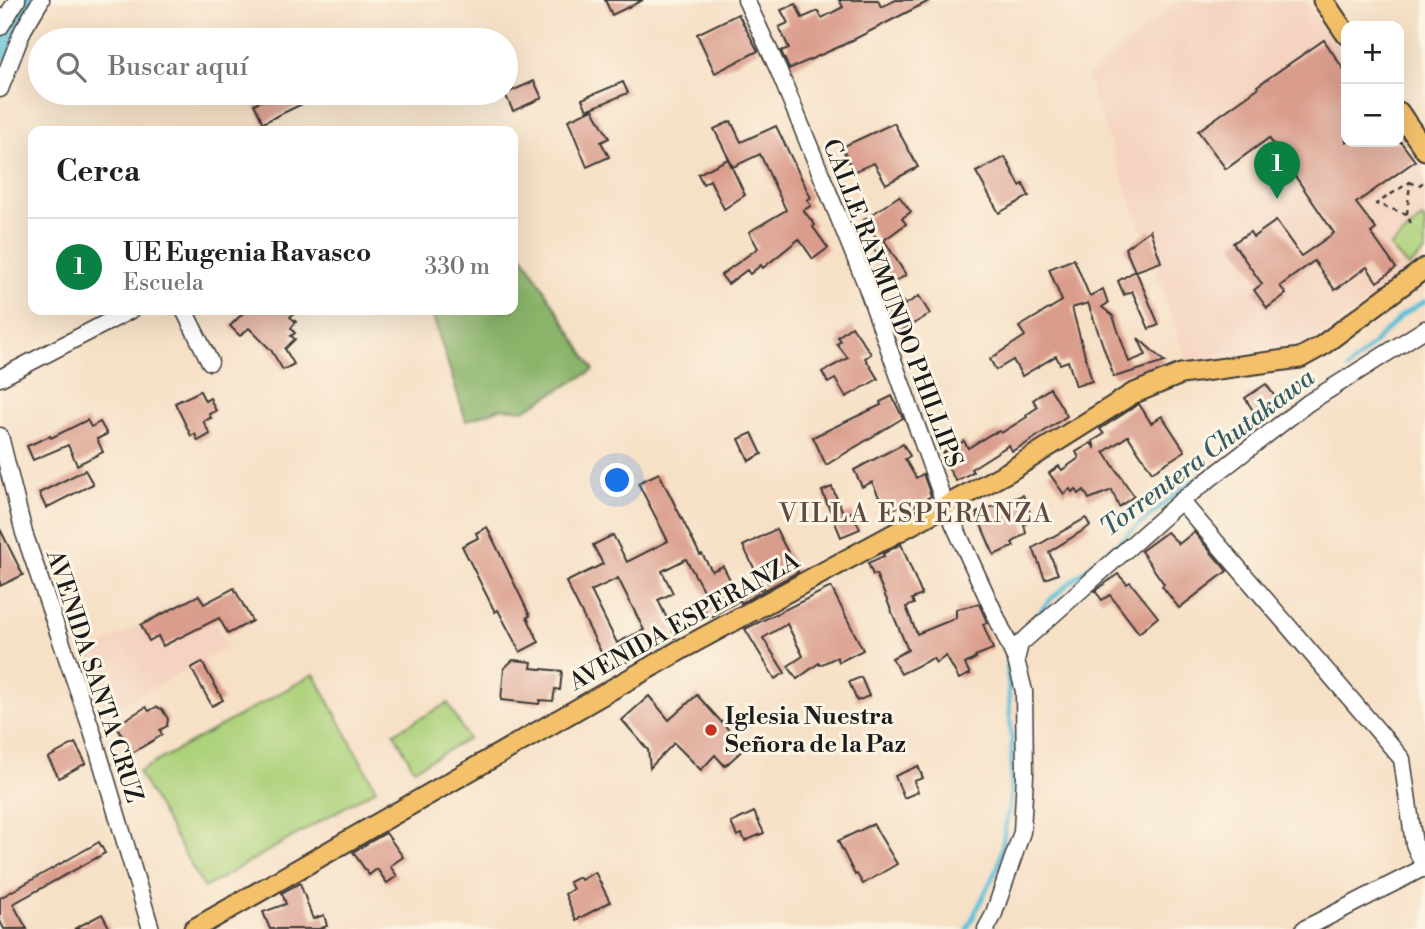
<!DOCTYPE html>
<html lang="es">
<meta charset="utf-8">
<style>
body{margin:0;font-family:"Libre Bodoni",serif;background:#f6f6f6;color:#202124}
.controls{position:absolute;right:21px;top:21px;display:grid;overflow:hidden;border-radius:14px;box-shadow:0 7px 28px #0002}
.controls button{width:63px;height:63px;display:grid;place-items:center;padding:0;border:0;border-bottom:2px solid #e0e0e0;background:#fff;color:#202124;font:35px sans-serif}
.you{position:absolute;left:618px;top:481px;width:24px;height:24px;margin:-18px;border:5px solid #fff;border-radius:50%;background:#1a73e8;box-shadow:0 0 0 10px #1a73e833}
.badge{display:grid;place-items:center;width:46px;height:46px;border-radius:50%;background:#0b8043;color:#fff;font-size:23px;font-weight:700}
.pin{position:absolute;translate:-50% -58px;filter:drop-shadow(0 2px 4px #0008)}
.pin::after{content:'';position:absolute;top:37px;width:24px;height:21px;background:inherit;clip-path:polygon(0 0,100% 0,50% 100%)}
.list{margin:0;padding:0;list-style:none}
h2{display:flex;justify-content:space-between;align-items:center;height:91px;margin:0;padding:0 28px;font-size:30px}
h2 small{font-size:23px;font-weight:400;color:#757577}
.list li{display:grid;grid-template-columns:46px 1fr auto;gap:21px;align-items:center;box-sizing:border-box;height:98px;padding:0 28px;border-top:2px solid #e0e0e0}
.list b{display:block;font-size:26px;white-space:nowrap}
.list p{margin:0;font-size:23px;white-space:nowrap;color:#757577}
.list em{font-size:23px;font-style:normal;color:#757577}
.icon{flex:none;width:38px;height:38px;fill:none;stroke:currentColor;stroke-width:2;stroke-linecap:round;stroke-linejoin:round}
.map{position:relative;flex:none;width:1425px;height:929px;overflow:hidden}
.search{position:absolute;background:#fff;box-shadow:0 7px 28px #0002;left:28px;top:28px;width:490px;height:77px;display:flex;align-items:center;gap:18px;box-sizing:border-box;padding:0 24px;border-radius:38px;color:#757577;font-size:26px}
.panel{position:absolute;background:#fff;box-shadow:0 7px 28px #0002;left:28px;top:126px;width:490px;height:189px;border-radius:14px}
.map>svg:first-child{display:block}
.built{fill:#f4d3c0}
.green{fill:#add27b;stroke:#64774c;stroke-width:2}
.forest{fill:#8ab46b;stroke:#536844;stroke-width:2}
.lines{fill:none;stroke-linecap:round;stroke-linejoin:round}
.stream{stroke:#5abfd8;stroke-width:4.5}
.river{stroke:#5abfd8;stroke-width:26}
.building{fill:#da9c8c;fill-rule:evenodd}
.minor-casing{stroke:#3d3936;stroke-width:19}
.major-casing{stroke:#3d3936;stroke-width:23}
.path{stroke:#3d3936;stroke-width:2.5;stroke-dasharray:5 5;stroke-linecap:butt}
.minor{stroke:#fff;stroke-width:16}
.major{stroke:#f4c16a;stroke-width:19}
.poi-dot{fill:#c8321e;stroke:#fcf5e5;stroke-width:2.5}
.labels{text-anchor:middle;stroke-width:6;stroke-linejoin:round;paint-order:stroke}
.street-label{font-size:24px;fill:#1c1c1c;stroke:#fcf5e5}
.poi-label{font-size:24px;font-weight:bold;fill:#1c1c1c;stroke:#fcf5e5;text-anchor:start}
.water-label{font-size:26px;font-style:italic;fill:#355d67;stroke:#fcf5e5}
.neighbourhood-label{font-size:26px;letter-spacing:2px;fill:#5e4943;stroke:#fcf5e5}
</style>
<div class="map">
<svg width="1425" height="929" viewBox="0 0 1425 929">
<rect width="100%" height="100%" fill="#fcf5e5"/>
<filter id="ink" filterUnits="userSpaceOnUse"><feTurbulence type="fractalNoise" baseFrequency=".0143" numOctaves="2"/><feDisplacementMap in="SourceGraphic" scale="14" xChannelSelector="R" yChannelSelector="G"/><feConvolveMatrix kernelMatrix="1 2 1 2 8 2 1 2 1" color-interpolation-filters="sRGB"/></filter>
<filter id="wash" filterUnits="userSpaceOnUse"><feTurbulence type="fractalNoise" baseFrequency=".00686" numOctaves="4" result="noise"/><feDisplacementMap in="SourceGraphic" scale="28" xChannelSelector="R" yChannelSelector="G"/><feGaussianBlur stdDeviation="1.57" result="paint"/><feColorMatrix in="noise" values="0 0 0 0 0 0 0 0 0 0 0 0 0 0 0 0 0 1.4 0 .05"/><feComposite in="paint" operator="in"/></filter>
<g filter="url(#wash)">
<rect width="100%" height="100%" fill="#f6e0c6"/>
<g class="built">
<polygon points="1180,0 1304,0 1346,57 1346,142 1399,142 1399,133 1425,170 1425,260 1315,341 1187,361 1087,77"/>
<polygon points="198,591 228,647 96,718 83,656"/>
</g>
<g class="green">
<polygon points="1422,218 1425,221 1425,252 1408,267 1390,247"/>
<polygon points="314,674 376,789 204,888 138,772"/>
<polygon points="448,703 468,739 414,769 394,733"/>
</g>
<polygon class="forest" points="513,239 594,370 524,410 501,408 466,421 431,310 513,310"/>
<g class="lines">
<g class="stream">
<polyline points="1348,369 1402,315 1425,301"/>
<polyline points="1016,638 1053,597 1183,488 1213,467"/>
<polyline points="967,929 999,864 1010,800 1012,748 1007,663"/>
</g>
<polyline class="river" points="0,49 28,0"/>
</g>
<g id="blocks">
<g class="building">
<polygon points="605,0 643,0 612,15"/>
<polygon points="839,0 878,0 881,7 896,0 931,0 841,46 789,69 781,51 789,48 779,27 788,23 781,10 796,4 802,18 818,11 822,18 843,7"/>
<polygon points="738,14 758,51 715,73 697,34"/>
<polygon points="1324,40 1346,73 1346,142 1401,142 1415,161 1356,203 1376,229 1371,233 1396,268 1377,282 1367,267 1335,290 1314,261 1280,286 1286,294 1267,308 1254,290 1262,284 1233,243 1250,232 1253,237 1276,221 1301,256 1334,233 1269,138 1226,169 1198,131 1258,88 1257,86"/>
<polygon points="534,81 542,98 513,111 505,94"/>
<polygon points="623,82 628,93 587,110 582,99"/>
<polygon points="277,93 301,93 306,102 263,123 254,104"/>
<polygon points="593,109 609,138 601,142 609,157 587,167 568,120"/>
<polygon points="731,121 741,142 776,126 811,198 807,200 811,206 803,210 815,225 813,227 828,248 813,259 799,239 763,268 761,265 750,274 747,270 728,284 721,275 758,248 749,232 786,210 760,154 733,167 714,129"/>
<polygon points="894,123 918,167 886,184 874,163 853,172 842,147"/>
<polygon points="1005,157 1020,186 1023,184 1029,196 999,213 976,172"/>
<polygon points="728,159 745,195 724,209 710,180 703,184 698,174"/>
<polygon points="899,196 911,212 902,218 906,224 880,243 864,220"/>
<polygon points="1150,230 1161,262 1136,271 1159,325 1149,329 1132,291 1124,295 1118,281 1135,271 1125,248"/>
<polygon points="884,240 906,275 888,286 877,269 885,264 873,248"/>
<polygon points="1074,259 1089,295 1090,296 1103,289 1108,303 1102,307 1113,316 1129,362 1146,355 1138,338 1165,362 1114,377 1088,303 1072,308 1092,381 1076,386 1068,361 1060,364 1056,356 1022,376 1013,360 996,370 990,359 1025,336 1019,327 1062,301 1049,269"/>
<polygon points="919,296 930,314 896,334 885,308 901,299 905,305"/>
<polygon points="246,310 298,310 290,317 296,322 291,328 295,333 291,336 295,339 285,349 294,364 283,370 271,350 249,328 240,336 230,326"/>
<polygon points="852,326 871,354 865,358 878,379 846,397 835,379 828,383 822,372 848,358 837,344 841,341 838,337"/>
<polygon points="1266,384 1278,401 1256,415 1245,398"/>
<polygon points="1050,388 1067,416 1024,445 1012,451 1009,445 971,469 973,472 956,481 945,463 947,461 943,453 964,441 968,448 991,434 1000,431 1001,433 1027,417 1026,415 1038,407 1033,400"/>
<polygon points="200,391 205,401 210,398 216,411 209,414 211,418 203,421 210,434 198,441 195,434 191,436 175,403"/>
<polygon points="892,396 903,418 826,465 813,437 881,405 880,402"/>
<polygon points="1139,404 1151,423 1162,416 1185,451 1152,472 1128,436 1104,452 1134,496 1119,507 1112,490 1089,499 1084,490 1079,494 1076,489 1072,492 1070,489 1064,494 1049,473 1059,466 1062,470 1079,458 1076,452 1091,443 1095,449 1093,441 1104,434 1100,429"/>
<polygon points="87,420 91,427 100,422 107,434 97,439 103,452 77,465 68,445 33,460 27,446 50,436 51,438"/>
<polygon points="752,433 762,454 749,461 739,439"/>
<polygon points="903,444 910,456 905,459 916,478 923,474 931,496 914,506 911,501 886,512 872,482 862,487 854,470"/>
<polygon points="85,470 93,484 46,508 39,493"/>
<path d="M659,473L700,555L702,554L712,571L723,566L740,599L760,588L763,591L741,603L740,600L709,618L701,603L708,599L686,559L662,571L673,593L658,600L676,637L610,670L566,582L603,564L593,545L613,535L627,562L668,541L638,483ZM618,578L644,630L617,643L591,591Z"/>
<polygon points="832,487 844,515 852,512 860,529 841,537 822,491"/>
<polygon points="1023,495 1033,520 1024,524 1026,533 1012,543 1014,546 994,555 976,513"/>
<polygon points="1086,518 1090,526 1049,552 1058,574 1045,579 1033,548"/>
<polygon points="487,527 530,616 527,617 539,642 520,652 498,610 495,612 462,546 478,538 476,533"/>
<polygon points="0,529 23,575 0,586"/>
<polygon points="776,529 798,572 765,590 743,546"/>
<polygon points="1167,532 1179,544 1194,532 1227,571 1179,608 1162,586 1164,584 1141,551"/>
<polygon points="901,544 922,595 912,599 914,604 906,607 917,634 956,618 956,609 979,604 985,617 987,623 983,624 993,649 975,656 976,658 965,664 970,674 959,679 946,656 936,663 933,658 901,674 892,658 908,650 876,574 873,575 868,563 884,556 883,554"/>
<polygon points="1118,574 1127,584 1130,582 1158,617 1139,633 1110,595 1102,600 1095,591"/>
<polygon points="831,587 863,650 839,662 837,657 820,665 819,663 797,679 788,666 803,656 787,624 763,638 785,673 775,679 745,629"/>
<polygon points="234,588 252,621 228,634 219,618 163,646 158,636 149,641 141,625 199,595 204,604"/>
<polygon points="513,660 532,662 531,668 562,671 560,690 555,689 553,701 540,700 539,704 501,700 504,668"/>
<polygon points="202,662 223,700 212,706 191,668"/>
<polygon points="861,677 869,696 857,701 849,682"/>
<polygon points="697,695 745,748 725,766 715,755 701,770 674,743 650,768 648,750 622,720 649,696 669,720"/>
<polygon points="146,707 149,711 156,707 162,709 168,719 167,726 160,730 162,735 132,753 116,725"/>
<polygon points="75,743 86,763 59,778 48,758"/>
<polygon points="918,766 923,778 914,781 918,792 904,798 895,776"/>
<polygon points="754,812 764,833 745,841 742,834 737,836 731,823"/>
<polygon points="873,824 897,864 863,884 857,874 855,875 838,841"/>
<polygon points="386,833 403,857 390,866 397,876 387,883 377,869 369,875 353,852"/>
<polygon points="99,842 105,853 13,904 27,929 4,929 0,921 0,898"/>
<polygon points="595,872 610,902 576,920 565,894 573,889 569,882 579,877 581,880"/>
<polygon points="300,883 313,919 324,915 327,926 319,929 270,929 263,912 286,904 282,893"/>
<polygon points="102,914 110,929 74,929"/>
</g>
</g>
</g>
<g filter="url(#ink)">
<use href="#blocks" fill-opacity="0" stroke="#3d3936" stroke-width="2"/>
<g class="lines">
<defs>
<g id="minor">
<polyline points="746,0 778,69 865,282 945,505 1016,660 1024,691 1025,775 1022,832 993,916 986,929"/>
<polyline points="0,27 17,0"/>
<polyline points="0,89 23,30 41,0"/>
<polyline points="184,310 210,362"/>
<polyline points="0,378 131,310"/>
<polyline points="0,436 24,533 92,731 151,929"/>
<polyline points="1181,501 1402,759 1414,844 1425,869"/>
<polyline points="1016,660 1020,644 1181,501 1308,403 1425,329"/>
<polyline points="1304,929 1425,867"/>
</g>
<g id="major">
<polyline points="1323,0 1346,34"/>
<polyline points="1399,112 1425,150"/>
<polyline points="194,929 682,649 1008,472 1132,394 1181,374 1300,358 1320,347 1425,268"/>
</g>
</defs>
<use href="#minor" class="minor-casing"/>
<use href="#major" class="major-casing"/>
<g class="path">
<polyline points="1410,182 1418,186 1425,181"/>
<polyline points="1407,214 1410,182 1376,204 1407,214 1412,226"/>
</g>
<use href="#minor" class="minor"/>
<use href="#major" class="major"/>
</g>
</g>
<circle class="poi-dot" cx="711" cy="730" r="7"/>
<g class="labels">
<g class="street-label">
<text transform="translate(893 303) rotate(69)" y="8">CALLE RAYMUNDO PHILLIPS</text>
<text transform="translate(684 621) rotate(-29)" y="8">AVENIDA ESPERANZA</text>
<text transform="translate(95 676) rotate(72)" y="8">AVENIDA SANTA CRUZ</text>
</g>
<g class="poi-label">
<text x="725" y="724">Iglesia Nuestra<tspan x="725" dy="28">Señora de la Paz</tspan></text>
</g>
<g class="water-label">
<text transform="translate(1207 452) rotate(-37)" y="9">Torrentera Chutakawa</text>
</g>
<g class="neighbourhood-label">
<text x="916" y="522">VILLA ESPERANZA</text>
</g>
</g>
</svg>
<div class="controls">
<button>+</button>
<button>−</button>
</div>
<div class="you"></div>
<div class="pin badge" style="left:1277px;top:199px">1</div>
<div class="search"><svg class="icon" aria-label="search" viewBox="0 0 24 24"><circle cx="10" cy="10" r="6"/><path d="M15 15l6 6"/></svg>Buscar aquí</div>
<section class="panel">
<h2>Cerca<small></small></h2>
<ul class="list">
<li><span class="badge">1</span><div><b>UE Eugenia Ravasco</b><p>Escuela</p></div><em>330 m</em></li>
</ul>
</section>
</div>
